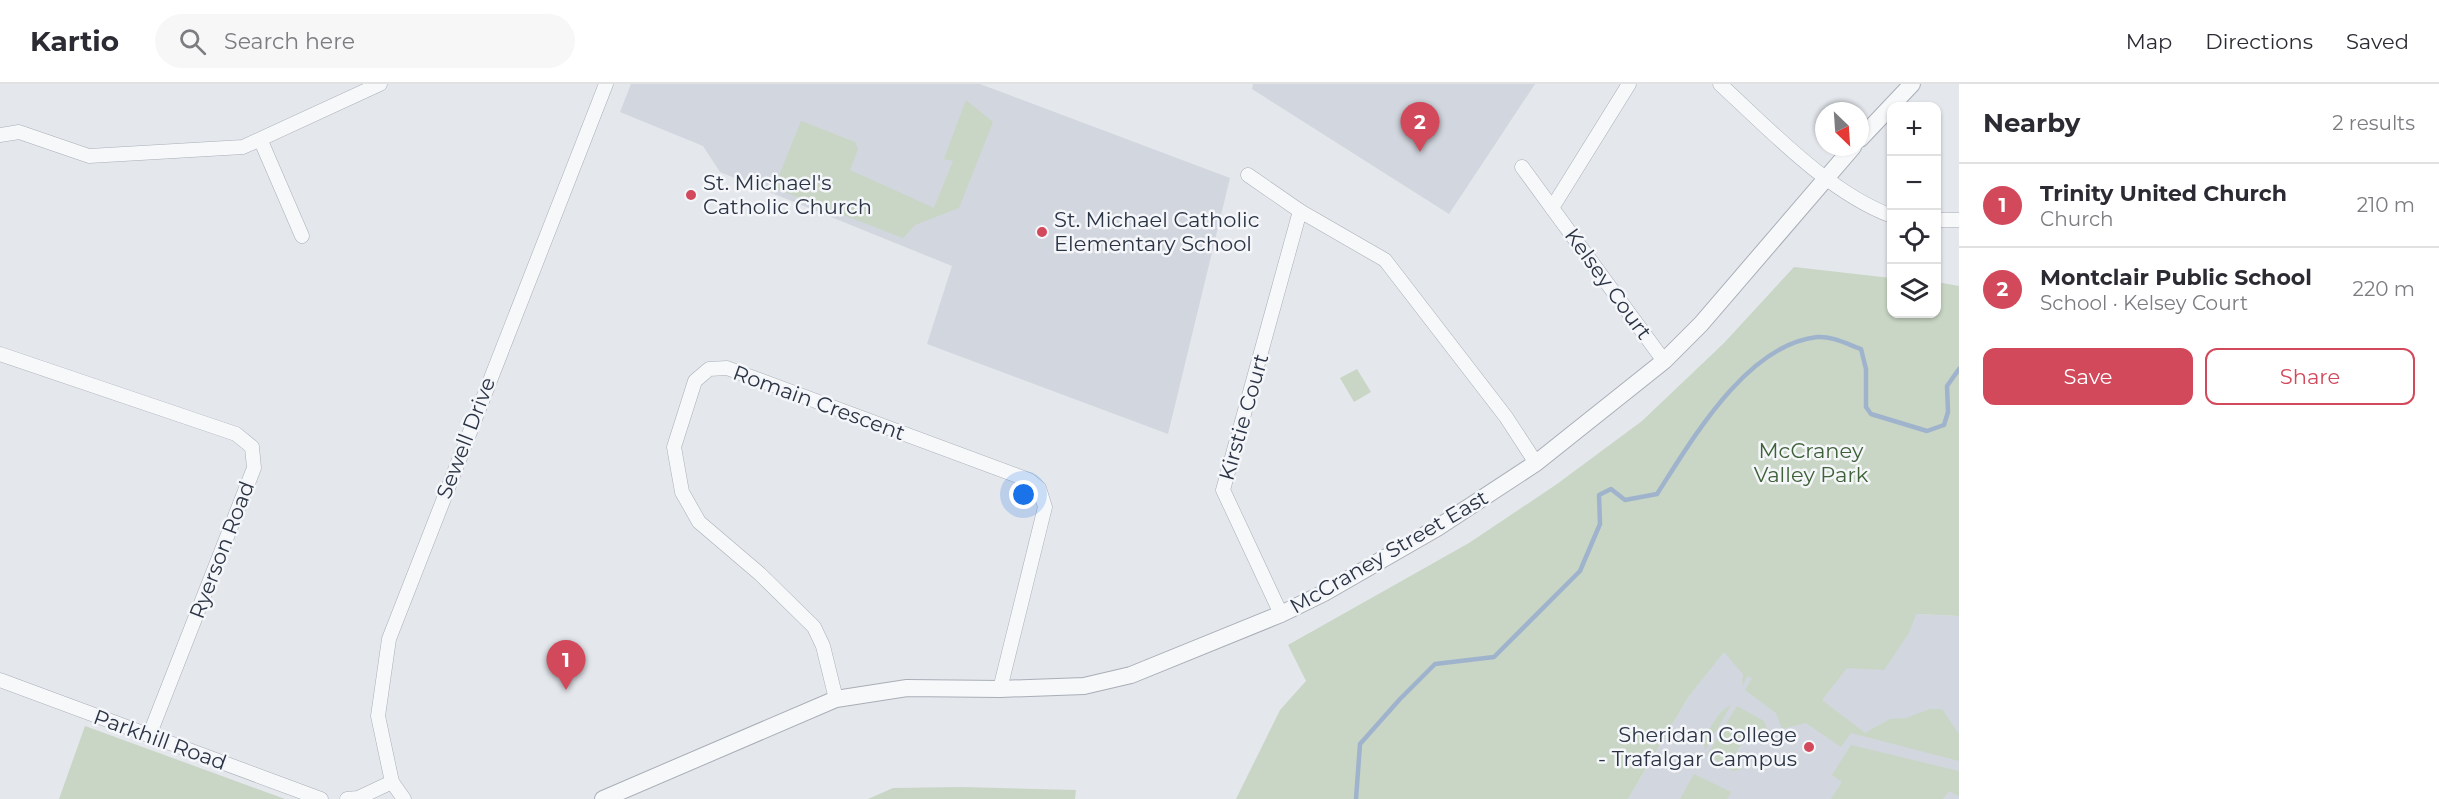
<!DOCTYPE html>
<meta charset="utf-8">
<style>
body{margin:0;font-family:Montserrat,sans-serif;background:#f7f7f7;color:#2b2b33}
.controls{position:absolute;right:18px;top:18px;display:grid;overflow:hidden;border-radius:12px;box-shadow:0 2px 4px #0004}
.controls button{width:54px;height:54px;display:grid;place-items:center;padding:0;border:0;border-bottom:2px solid #e1e1e2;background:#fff;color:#2b2b33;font:30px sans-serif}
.compass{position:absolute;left:1815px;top:18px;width:54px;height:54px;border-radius:50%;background:#fff;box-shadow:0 2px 4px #0004;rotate:155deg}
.you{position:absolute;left:1024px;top:411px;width:21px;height:21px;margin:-15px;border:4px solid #fff;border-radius:50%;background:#1a73e8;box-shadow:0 0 0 9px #1a73e833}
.badge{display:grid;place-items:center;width:39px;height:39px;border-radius:50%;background:#d1495b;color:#fff;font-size:20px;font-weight:700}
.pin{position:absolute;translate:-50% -50px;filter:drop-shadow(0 2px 3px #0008)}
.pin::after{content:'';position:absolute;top:32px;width:21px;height:18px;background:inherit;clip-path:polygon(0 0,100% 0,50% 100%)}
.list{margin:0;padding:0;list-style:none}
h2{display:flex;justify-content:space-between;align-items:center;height:78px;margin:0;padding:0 24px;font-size:26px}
h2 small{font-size:20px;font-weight:400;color:#7c7c81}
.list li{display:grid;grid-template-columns:39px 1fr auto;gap:18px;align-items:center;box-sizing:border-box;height:84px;padding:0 24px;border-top:2px solid #e1e1e2}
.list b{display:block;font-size:22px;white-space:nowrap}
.list p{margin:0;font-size:20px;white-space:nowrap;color:#7c7c81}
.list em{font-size:20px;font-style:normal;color:#7c7c81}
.actions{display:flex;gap:12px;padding:18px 24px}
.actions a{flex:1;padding:14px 0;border:2px solid #d1495b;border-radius:12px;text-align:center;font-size:21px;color:#d1495b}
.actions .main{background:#d1495b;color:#fff}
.icon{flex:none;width:33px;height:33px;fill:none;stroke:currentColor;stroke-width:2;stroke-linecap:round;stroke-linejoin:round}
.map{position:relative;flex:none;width:1959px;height:715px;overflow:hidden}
header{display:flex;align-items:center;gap:36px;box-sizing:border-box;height:84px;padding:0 30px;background:#fff;border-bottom:2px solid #e1e1e2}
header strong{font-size:28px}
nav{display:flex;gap:33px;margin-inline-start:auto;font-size:21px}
.search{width:420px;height:54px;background:#f7f7f7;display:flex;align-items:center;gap:15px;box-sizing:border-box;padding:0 21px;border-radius:33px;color:#7c7c81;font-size:22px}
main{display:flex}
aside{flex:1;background:#fff}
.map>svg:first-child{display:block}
.built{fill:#d2d6de}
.green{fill:#c9d6c5}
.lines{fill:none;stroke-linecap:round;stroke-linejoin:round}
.stream{stroke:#9fb4cc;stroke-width:4.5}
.minor-casing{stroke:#a9aeb7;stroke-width:15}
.tertiary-casing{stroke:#a9aeb7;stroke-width:18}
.minor{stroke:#f7f8fa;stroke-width:14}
.tertiary{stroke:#f7f8fa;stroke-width:16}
.poi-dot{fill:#d1495b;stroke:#f4f6f9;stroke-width:2}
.labels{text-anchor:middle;stroke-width:5;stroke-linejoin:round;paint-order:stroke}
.poi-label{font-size:21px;fill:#2b3445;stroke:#f4f6f9;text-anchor:start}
.street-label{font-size:21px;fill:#2b3445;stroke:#f4f6f9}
.park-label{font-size:21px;fill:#3f6138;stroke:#f4f6f9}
</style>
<header>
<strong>Kartio</strong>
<div class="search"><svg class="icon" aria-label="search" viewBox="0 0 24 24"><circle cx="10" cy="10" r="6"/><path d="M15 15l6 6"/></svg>Search here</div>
<nav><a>Map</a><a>Directions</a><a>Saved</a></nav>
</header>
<main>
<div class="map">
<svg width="1959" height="715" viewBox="0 0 1959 715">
<rect width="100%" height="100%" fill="#e4e7ec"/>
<g class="built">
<polygon points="631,0 980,0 1230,94 1168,350 927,260 952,182 720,88 703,62 620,28"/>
<polygon points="1253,0 1535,0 1449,130 1252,5"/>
<polygon points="1916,530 1959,532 1959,715 1628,715 1689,612 1724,567"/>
</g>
<g class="green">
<polygon points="966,16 993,38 959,124 915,141 903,154 774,104 801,37 855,58 858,65 850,86 934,124 953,77 944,75"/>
<polygon points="1794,183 1891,194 1892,230 1936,230 1937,198 1959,202 1959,532 1916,530 1909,549 1884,586 1847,584 1822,616 1865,649 1890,635 1906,634 1930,625 1942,625 1959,650 1959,677 1851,649 1841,663 1806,639 1782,645 1776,629 1745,606 1752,594 1748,592 1742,602 1743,590 1724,568 1689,612 1628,715 1236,715 1280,626 1306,597 1288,561 1469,459 1557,400 1642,337 1724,259"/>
<polygon points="1357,285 1371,308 1354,318 1340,294"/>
<path d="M1731,621L1705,666C1701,653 1719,626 1731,621Z"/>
<polygon points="1737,622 1764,637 1768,647 1764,649 1752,643 1732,675 1742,685 1733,687 1707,671"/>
<polygon points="85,642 285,715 59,715"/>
<polygon points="1851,661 1959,687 1959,712 1949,707 1943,715 1831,715 1842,698 1832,691"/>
<polygon points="1694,690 1731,708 1727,715 1680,715"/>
<polygon points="962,703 1076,706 1075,715 868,715 893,704"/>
</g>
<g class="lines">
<path class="stream" d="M1356,715L1360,660L1400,615L1435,580L1494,573L1580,487L1600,440L1599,411L1611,405L1625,416L1657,410C1692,356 1746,261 1817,253C1832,252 1847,260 1861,265L1866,285V323L1871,330L1927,347L1944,341L1948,328L1947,302L1959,285"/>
<defs>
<g id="minor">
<polyline points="1629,0 1552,124 1664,277"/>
<path d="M1720,0C1769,45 1829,109 1892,132"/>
<polyline points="0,51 19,48 89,72 243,63 380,0"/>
<polyline points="261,57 302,152"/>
<polyline points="1522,83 1552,124"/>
<polyline points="1248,91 1300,127"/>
<polyline points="1936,136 1959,136"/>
<polyline points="0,270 236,350 252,363 254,384 149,652"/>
<polyline points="1281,530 1223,406 1300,127 1385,176 1506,333 1536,379"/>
<polyline points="0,596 321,715"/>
<polyline points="836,615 823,562 814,543 760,490 699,438 682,408 674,363 695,297 709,285 727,284 1029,396 1039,404 1045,423 1000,605"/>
<polyline points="347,715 358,714 392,698"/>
<polyline points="404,715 392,698 378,632 389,555 606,0"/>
</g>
<g id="tertiary">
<polyline points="1860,55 1912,0"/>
<polyline points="603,715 836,615 907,604 1000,605 1084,602 1131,591 1281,530 1324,509 1437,444 1536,379 1664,277 1701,240 1853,63"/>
</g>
</defs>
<use href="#minor" class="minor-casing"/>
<use href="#tertiary" class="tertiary-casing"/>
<use href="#minor" class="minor"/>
<use href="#tertiary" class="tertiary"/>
</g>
<g class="poi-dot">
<circle cx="691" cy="111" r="6"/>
<circle cx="1042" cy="148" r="6"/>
<circle cx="1809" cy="663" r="6"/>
</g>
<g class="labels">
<g class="poi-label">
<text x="703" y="106">St. Michael's<tspan x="703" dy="24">Catholic Church</tspan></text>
<text x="1054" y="143">St. Michael Catholic<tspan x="1054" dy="24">Elementary School</tspan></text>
<text x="1797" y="658" text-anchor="end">Sheridan College<tspan x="1797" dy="24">- Trafalgar Campus</tspan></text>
</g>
<g class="street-label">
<text transform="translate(1608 200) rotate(54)" y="7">Kelsey Court</text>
<text transform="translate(819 319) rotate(20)" y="7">Romain Crescent</text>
<text transform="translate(1244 333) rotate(-74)" y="7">Kirstie Court</text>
<text transform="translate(466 354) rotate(-69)" y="7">Sewell Drive</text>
<text transform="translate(222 466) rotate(-69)" y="7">Ryerson Road</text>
<text transform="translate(1389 468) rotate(-30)" y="7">McCraney Street East</text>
<text transform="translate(160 656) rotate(20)" y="7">Parkhill Road</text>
</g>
<g class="park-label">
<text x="1811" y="374">McCraney<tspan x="1811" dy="24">Valley Park</tspan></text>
</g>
</g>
</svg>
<div class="controls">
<button>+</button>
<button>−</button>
<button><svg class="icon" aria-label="locate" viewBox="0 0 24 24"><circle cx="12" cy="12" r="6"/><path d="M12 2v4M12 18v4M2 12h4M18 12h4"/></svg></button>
<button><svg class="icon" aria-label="layers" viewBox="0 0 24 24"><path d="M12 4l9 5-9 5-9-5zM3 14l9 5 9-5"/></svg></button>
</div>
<svg class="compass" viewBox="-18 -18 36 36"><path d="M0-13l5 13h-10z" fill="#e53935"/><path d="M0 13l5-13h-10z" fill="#7c7c81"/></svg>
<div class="you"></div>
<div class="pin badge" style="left:566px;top:606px">1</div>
<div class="pin badge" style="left:1420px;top:68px">2</div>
</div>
<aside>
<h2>Nearby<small>2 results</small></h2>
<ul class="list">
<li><span class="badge">1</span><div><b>Trinity United Church</b><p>Church</p></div><em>210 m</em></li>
<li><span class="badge">2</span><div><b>Montclair Public School</b><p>School · Kelsey Court</p></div><em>220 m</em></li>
</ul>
<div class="actions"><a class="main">Save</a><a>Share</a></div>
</aside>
</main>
